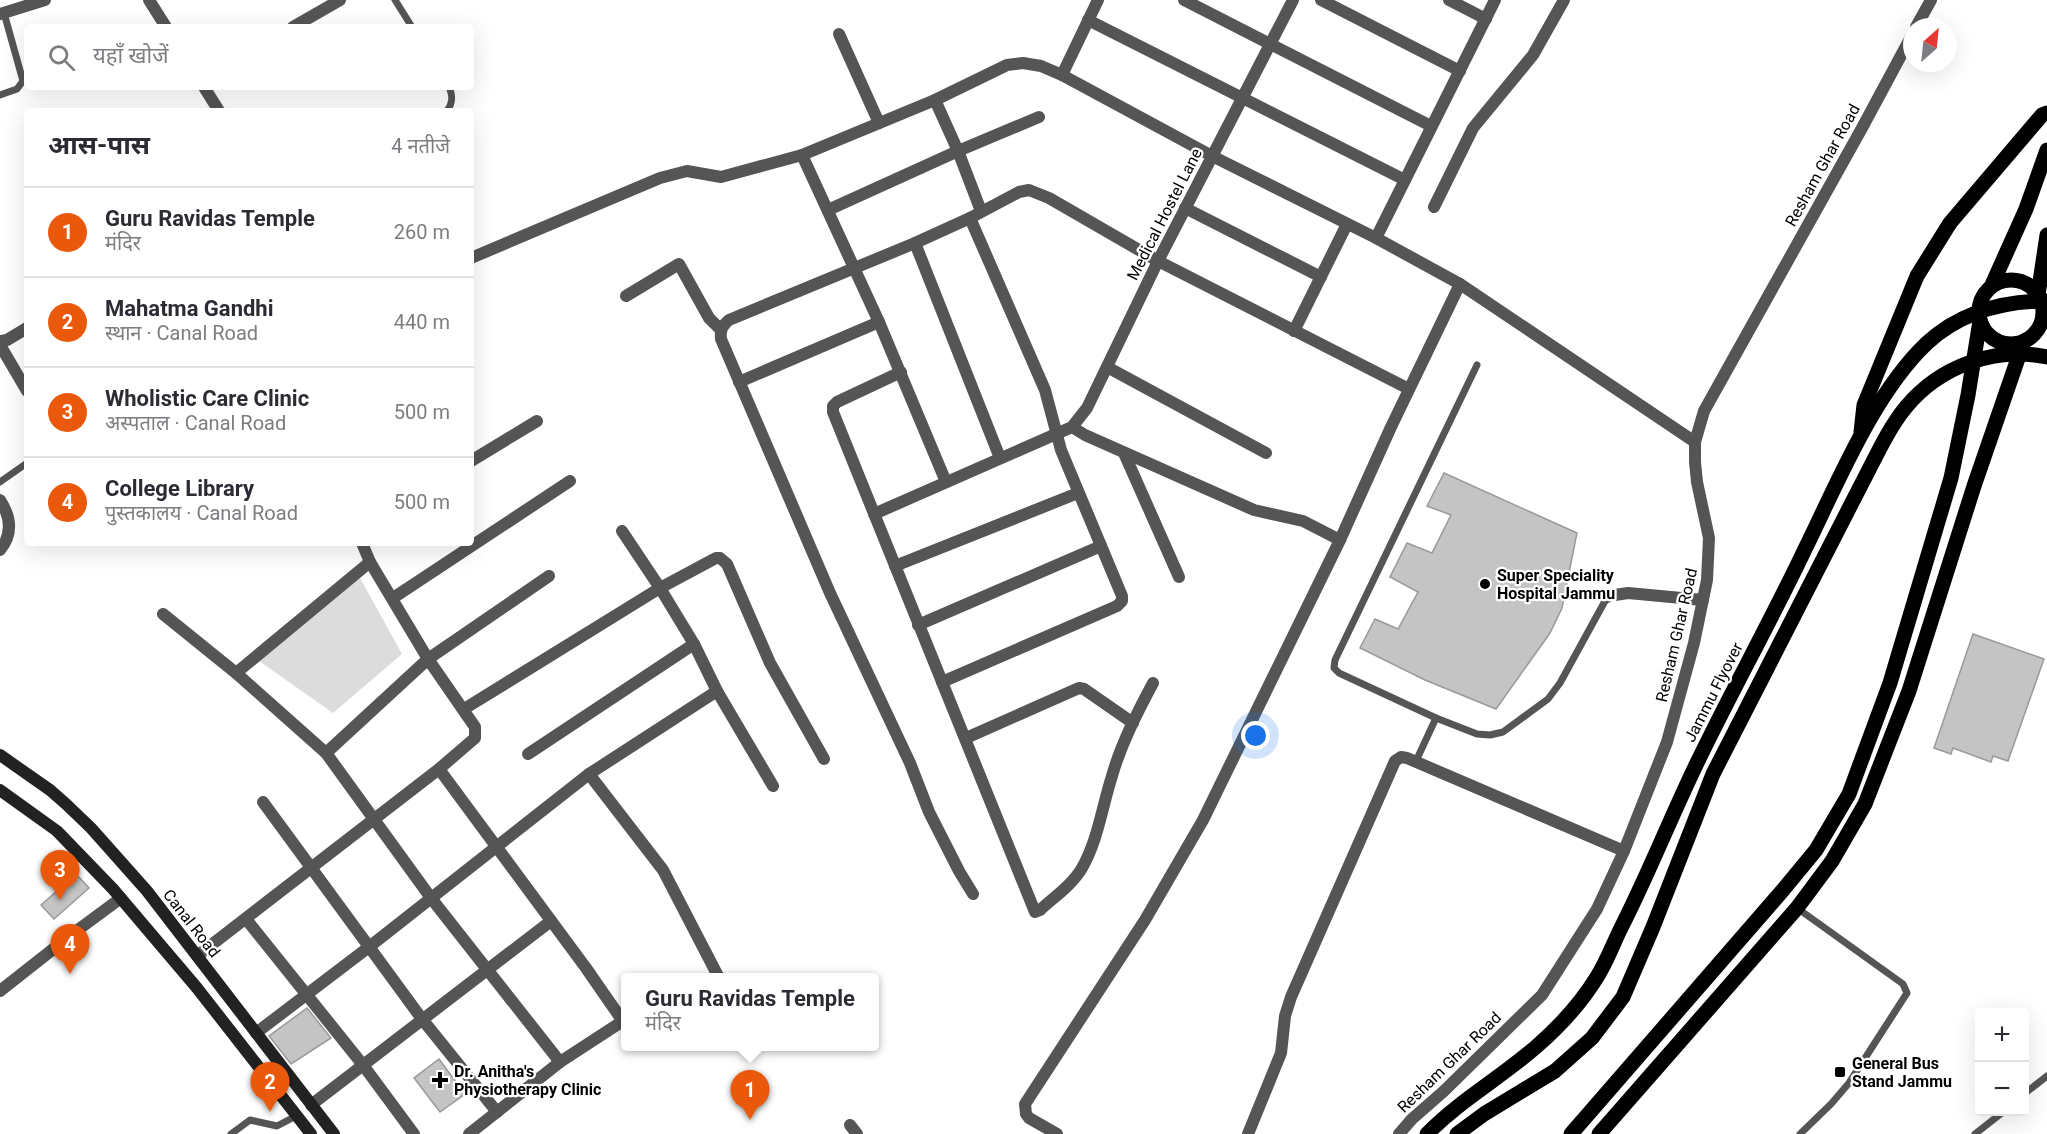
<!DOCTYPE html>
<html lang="hi">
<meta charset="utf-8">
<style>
body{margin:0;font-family:Roboto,"Noto Sans Devanagari",sans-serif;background:#f7f7f7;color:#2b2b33}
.controls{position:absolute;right:18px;bottom:18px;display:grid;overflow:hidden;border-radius:6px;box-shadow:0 6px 24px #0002}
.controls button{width:54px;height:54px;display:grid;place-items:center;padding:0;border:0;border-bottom:2px solid #e1e1e2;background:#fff;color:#2b2b33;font:30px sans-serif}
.compass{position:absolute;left:1903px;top:18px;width:54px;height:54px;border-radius:50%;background:#fff;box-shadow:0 6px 24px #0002;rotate:27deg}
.you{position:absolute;left:1256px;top:736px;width:21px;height:21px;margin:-15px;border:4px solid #fff;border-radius:50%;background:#1a73e8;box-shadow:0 0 0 9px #1a73e833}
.badge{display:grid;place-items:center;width:39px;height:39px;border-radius:50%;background:#ea580c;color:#fff;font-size:20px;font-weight:700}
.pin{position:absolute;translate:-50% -50px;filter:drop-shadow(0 2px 3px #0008)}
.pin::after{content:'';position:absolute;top:32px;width:21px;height:18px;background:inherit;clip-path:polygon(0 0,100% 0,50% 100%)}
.popup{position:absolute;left:621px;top:973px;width:258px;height:78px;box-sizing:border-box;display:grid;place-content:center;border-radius:6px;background:#fff;filter:drop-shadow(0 2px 4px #0005);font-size:20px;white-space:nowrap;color:#7c7c81}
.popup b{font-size:22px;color:#2b2b33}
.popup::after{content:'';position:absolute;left:50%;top:100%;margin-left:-12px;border:12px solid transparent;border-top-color:#fff}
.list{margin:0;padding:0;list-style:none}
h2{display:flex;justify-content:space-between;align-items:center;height:78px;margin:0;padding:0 24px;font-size:26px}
h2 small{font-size:20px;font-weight:400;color:#7c7c81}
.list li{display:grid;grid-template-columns:39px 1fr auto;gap:18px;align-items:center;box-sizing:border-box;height:90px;padding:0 24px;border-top:2px solid #e1e1e2}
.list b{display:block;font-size:22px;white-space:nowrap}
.list p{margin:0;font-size:20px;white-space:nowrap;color:#7c7c81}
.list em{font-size:20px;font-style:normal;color:#7c7c81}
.icon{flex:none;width:33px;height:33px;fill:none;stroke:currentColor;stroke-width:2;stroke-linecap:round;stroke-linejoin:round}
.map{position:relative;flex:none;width:2047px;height:1134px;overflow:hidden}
.search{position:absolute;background:#fff;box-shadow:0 6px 24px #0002;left:24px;top:24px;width:450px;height:66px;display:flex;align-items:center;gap:15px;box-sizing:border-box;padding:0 21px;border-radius:6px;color:#7c7c81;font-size:22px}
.panel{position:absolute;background:#fff;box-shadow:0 6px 24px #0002;left:24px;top:108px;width:450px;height:438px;border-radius:6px}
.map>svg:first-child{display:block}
.green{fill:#dcdcdc}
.building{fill:#c4c4c4;stroke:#999;stroke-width:1.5}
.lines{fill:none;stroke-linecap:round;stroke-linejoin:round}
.service{stroke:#555;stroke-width:7}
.minor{stroke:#555;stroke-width:12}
.tertiary{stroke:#555;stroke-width:12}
.secondary{stroke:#222;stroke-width:12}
.primary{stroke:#000;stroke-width:15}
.poi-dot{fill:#000;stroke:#fff;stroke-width:2}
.labels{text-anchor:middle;stroke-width:4.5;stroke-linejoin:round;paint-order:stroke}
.street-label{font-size:16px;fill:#000;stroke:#fff}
.poi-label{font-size:16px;font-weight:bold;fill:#000;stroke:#fff;text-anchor:start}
</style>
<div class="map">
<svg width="2047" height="1134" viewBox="0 0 2047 1134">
<rect width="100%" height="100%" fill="#fff"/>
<polygon class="green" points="354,567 402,654 333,713 252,656"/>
<g class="building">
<polygon points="1444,473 1577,533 1562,608 1550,633 1496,709 1425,680 1360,648 1375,619 1398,629 1418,592 1390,577 1407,543 1432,553 1451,515 1427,506"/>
<polygon points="1973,634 2044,659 2008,761 1993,756 1991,762 1953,748 1951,754 1934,748"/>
<polygon points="76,874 89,888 54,919 41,905"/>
<polygon points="307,1008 331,1038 291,1064 269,1036"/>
<polygon points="439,1059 465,1094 440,1112 414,1078"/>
</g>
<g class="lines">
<g class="service">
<polyline points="395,0 412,27"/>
<polyline points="0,95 17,89 23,81 4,13"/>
<path d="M447,111C453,103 453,96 449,87"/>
<polyline points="0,482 27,463"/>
<polyline points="1436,718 1339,673 1334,668 1335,660 1477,365"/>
<polyline points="1416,761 1436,718 1477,734 1490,735 1503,732 1548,699 1560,683 1605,601 1615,595"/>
<polyline points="1797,908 1903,984 1907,993 1849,1083 1831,1104 1800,1134"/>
<polyline points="2024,1094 2047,1076"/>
<polyline points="231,1134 250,1120 277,1126 298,1115"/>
<polyline points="1975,1134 2003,1112"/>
</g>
<g class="minor">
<polyline points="149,0 166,27"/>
<polyline points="1184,0 1431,126"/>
<polyline points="1321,0 1460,71"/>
<polyline points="1449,0 1486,19"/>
<polyline points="0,14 45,0"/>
<polyline points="1088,20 1405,180 1495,0"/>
<polyline points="293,27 340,0"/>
<polyline points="839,34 879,123"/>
<polyline points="1062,75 1098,0"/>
<polyline points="204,87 219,111"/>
<polyline points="935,100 958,151 981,211"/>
<polyline points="802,155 879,322 946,482"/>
<polyline points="1434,207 1473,128 1533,55 1564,0"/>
<polyline points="1185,208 1321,277"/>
<polyline points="828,210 958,151 1039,117"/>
<polyline points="1376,238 1405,180"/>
<polyline points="915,243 1000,458"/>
<polyline points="471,258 660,178 687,171 721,177 802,155 935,100 1007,65 1023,63 1041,66 1062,75 1212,156 1376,238 1460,284 1695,442"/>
<polyline points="626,296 679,264 709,318 721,330"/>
<polyline points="1294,331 1347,224"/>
<polyline points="0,341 7,340 27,328"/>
<polyline points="0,345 27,391"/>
<polyline points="1107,367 1266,453"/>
<path d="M901,372L837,402L833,406V412L1035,912L1040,910C1054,897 1072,885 1082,868C1098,840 1102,807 1112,776C1121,744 1137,713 1153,683"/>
<polyline points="739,382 879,322"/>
<polyline points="1072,427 1085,435 1254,510 1303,521 1340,540"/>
<polyline points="1124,453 1179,577"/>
<polyline points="471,461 537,421"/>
<path d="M0,500C11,517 13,534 0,550"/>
<polyline points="874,514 1072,427 1087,408 1158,261 1293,0"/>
<polyline points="622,531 660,588 694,644 717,691 773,786"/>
<polyline points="895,566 1078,493"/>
<polyline points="1615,595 1628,593 1703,600"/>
<polyline points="393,598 570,481"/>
<polyline points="163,614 236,673 326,753 431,898 560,1062"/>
<polyline points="918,625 1101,546"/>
<polyline points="236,673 370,562"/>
<polyline points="942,682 1117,606 1122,601 1122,596 1061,450 1045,390 970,218"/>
<polyline points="464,709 660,588 716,558 720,558 727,564 770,663 824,759"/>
<polyline points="966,738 1079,688 1084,689 1133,723"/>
<polyline points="326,753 428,659 549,576"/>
<polyline points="528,754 694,644"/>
<polyline points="439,769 586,968 622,1020"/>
<polyline points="589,774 663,870 718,976 714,978"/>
<polyline points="263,802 422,1019 497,1112"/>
<path d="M973,894L959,871L929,812L910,763L830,593L721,339C720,330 722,326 729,320L915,243L970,218L1019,192L1029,190L1049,198L1158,261L1409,389"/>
<polyline points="246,919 363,1065 414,1134"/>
<polyline points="197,956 439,769 475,738 475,727 428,659 370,562 362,543"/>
<polyline points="0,991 71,935 121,898"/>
<polyline points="256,1033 369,947 589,774 717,691"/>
<polyline points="311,1105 551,921"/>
<polyline points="850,1125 857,1134"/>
<polyline points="469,1134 560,1062 626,1019"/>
<polyline points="1057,1134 1029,1118 1026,1114 1025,1104 1145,920 1203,820 1340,540 1391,427 1460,284"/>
<polyline points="1248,1134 1281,1053 1285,1016 1291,997 1395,761 1401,757 1407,758 1624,851"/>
</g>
<g class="tertiary">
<polyline points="1916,27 1931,0"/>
<polyline points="1399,1134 1412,1119 1444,1091 1542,995 1597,909 1624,851 1667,742 1694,643 1707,580 1709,538 1697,482 1695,462 1695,442 1704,411 1862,128 1912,35"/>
</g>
<g class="secondary">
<polyline points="0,755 50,790 66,804 91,828 147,891 334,1134"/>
<polyline points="0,790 57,831 113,889 197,988 311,1134"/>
</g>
<g class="primary">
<circle cx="2011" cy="312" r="32"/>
<polyline points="1991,287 2026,209 2047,150"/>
<polyline points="2038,295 2047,235"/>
<polyline points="1861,432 1864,405 1917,276 1950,223 2042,115 2047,113"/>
<path d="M1427,1134C1460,1100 1502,1077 1537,1046C1560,1026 1581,1003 1597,977C1607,961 1613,944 1621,928C1648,875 1670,819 1696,765C1731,692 1771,621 1806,547C1838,482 1874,393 1927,343C1961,312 2002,301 2047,301"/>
<path d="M1457,1134L1484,1114L1555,1071L1592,1038L1623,997L1653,927L1713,774L1860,487C1874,461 1887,430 1906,407C1940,366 1995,346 2047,357"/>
<polyline points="1571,1134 1783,890 1816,850 1849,794 1890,683 1951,478 1968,395 1980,321"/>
<polyline points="1599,1134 1797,908 1832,861 1865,804 1909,691 1974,486 2024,341"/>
</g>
</g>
<g class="poi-dot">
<circle cx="1485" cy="584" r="6"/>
<rect x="1834" y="1066" width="12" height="12" rx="3"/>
<path d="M437 1071h6v6h6v6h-6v6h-6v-6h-6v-6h6z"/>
</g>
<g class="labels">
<g class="street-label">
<text transform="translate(1822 165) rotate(-61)" y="6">Resham Ghar Road</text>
<text transform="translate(1164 214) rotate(-63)" y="6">Medical Hostel Lane</text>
<text transform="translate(1676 635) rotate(-77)" y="6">Resham Ghar Road</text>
<text transform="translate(1713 692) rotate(-63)" y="6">Jammu Flyover</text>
<text transform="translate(192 923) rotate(52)" y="6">Canal Road</text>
<text transform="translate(1449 1062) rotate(-44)" y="6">Resham Ghar Road</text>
</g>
<g class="poi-label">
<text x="1497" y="581">Super Speciality<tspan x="1497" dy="18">Hospital Jammu</tspan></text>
<text x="1852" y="1069">General Bus<tspan x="1852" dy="18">Stand Jammu</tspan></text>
<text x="454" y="1077">Dr. Anitha's<tspan x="454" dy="18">Physiotherapy Clinic</tspan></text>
</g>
</g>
</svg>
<div class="controls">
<button>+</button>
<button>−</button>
</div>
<svg class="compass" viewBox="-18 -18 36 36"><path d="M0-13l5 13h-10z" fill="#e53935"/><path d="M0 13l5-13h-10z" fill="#7c7c81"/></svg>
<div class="you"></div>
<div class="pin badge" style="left:750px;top:1120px">1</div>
<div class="popup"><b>Guru Ravidas Temple</b>मंदिर</div>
<div class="pin badge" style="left:270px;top:1112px">2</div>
<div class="pin badge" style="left:60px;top:900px">3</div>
<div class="pin badge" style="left:70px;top:974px">4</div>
<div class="search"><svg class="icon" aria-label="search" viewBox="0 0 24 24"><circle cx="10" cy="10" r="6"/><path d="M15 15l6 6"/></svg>यहाँ खोजें</div>
<section class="panel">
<h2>आस-पास<small>4 नतीजे</small></h2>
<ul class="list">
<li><span class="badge">1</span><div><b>Guru Ravidas Temple</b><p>मंदिर</p></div><em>260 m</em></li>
<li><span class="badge">2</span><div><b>Mahatma Gandhi</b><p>स्थान · Canal Road</p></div><em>440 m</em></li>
<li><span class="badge">3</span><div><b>Wholistic Care Clinic</b><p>अस्पताल · Canal Road</p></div><em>500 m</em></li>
<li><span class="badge">4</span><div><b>College Library</b><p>पुस्तकालय · Canal Road</p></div><em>500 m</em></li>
</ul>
</section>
</div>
